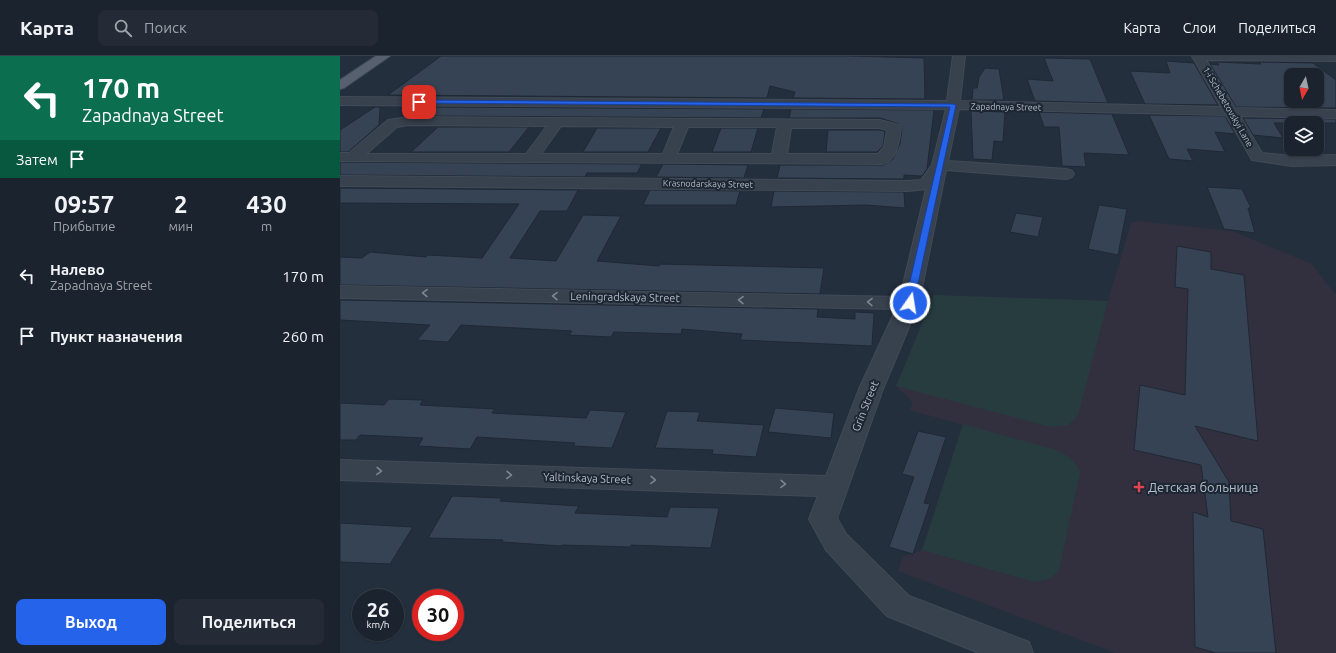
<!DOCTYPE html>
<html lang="ru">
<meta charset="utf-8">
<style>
body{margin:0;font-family:Ubuntu,sans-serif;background:#242b36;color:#f1f3f6;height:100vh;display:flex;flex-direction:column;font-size:15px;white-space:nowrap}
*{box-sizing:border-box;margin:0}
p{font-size:13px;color:#a0a4aa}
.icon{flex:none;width:22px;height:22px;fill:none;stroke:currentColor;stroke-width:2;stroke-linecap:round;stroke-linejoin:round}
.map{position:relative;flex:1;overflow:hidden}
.sheet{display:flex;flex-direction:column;background:#1b232e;width:340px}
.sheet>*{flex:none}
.guide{background:#0b6e4f;color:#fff;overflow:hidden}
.needle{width:26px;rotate:189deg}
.tools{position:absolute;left:944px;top:12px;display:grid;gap:8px}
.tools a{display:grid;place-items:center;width:40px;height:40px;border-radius:8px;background:#1b232e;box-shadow:0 1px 3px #0004,0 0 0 1px #39404a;font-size:20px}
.speed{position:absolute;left:12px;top:533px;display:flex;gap:8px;font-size:20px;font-weight:700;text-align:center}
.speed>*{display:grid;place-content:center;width:52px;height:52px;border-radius:50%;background:#1b232e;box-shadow:0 1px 3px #0004,0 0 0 1px #39404a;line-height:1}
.speed small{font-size:10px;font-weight:400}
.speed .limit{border:6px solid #d22;background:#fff;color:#111}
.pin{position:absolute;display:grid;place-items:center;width:34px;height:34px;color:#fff;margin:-17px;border-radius:8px;box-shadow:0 2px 6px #0006}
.me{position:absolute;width:44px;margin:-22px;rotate:13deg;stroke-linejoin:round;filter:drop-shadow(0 0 3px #0008)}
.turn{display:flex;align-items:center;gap:14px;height:84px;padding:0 16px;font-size:18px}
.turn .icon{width:52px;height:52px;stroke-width:2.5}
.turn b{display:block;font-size:28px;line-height:34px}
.then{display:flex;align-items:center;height:38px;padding:0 16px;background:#0003;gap:8px;font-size:15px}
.eta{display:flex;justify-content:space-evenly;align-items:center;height:68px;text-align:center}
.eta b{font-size:24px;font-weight:700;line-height:28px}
.action{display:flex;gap:8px;margin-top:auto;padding:8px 16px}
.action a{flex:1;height:46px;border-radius:8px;background:#2563eb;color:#fff;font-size:16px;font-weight:700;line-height:46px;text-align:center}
.action a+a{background:#242b36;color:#f1f3f6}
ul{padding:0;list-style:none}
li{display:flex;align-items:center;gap:12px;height:60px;padding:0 16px}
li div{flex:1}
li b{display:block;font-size:15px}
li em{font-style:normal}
header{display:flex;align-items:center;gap:24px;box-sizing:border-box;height:56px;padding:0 20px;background:#1b232e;border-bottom:1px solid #39404a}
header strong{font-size:19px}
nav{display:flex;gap:22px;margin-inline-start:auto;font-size:14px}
.search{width:280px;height:36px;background:#242b36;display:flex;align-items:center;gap:10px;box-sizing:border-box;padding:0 14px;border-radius:8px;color:#a0a4aa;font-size:15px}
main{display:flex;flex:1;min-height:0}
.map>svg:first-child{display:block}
</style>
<header>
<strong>Карта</strong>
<div class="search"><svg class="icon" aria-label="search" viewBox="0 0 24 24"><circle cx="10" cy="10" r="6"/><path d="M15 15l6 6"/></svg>Поиск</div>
<nav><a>Карта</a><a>Слои</a><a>Поделиться</a></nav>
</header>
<main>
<section class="sheet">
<div class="guide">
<div class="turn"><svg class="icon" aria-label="left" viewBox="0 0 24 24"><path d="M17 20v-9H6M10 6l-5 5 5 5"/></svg><div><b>170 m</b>Zapadnaya Street</div></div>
<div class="then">Затем<svg class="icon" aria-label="arrive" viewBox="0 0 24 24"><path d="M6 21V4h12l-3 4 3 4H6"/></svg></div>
</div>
<div class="eta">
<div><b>09:57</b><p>Прибытие</p></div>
<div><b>2</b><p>мин</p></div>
<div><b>430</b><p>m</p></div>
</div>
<ul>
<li><svg class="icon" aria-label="left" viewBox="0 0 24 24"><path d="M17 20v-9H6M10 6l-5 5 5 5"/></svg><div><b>Налево</b><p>Zapadnaya Street</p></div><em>170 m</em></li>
<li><svg class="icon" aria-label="arrive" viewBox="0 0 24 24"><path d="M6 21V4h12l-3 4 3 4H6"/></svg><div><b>Пункт назначения</b></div><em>260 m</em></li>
</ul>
<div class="action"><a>Выход</a><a>Поделиться</a></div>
</section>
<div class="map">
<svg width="996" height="597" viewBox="0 0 996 597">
<rect width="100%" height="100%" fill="#242f3e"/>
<path fill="#32303f" d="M800,165L892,175L972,208L994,237H996V597H776L558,515L563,501L582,494L623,369L570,354L573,346L556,330L594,239L768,245L791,167Z"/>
<g fill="#263c3f">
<path d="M594,239L768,245L738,359L729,369L711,371L556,330Z"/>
<path d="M623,368L716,394C728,399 734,404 740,416L719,515L710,523L694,526L582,494Z"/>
</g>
<g fill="#364354" stroke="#1f2835" fill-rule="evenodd">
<path d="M101,0H510L584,2L585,43L453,42L455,36L430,30L427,42L48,39Z"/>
<path d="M704,2L750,3L768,47L695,45L687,23L713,25Z"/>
<path d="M826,5L854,7L878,49L805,48L790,15L830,17Z"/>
<path d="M877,6L921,8L919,6L973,7L996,24V52L896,51L870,8L879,9ZM951,19H977V45H951Z"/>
<path d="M645,12L659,13L664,44H632L633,32H637L639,21Z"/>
<path d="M35,51H40L39,69L8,96H0V74Z"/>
<path d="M93,51L424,53L421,62L84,60Z"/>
<path d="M451,53L594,54L587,113L582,120L564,119V123L437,122L440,109H543L553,103L560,88L562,72L559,68L540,62H449Z"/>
<path d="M631,55L665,56L663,86L654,85L652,104L633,103Z"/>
<path d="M699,56L772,58L789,99L744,97L746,111L722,110L719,71H704Z"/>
<path d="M809,59L885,60L895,78L875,76L885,96L847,93L853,105L829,103Z"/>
<path d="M903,62L996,63V67H934L943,82L913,79Z"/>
<path d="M98,71H189L169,96H71Z"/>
<path d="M257,72H321L308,96H243Z"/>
<path d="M381,72H418L411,96H372Z"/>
<path d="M488,74H539L545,75L543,90L537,96H486Z"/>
<path d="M0,106L302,108L297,117H247L245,121L0,119Z"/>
<path d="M323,108L408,109L404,122L316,121Z"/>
<path d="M867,131L902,133L911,152H908L915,177L884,173Z"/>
<path d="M0,132L238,134L227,155H200L170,202L216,205L243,159L281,160L257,205L319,210L320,208L484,212L480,238L0,229V201L22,202L30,196L86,201L88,199L142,202L179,148L0,147Z"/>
<path d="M310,134L400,135L396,149H303Z"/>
<path d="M434,135L564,136L565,152L526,149L431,151Z"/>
<path d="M759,149L787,153L778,199L748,193Z"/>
<path d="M676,157L703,161L698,181L670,176Z"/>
<path d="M837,190L871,196V213L904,219L918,385L855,370L889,426L891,465L923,473L936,597H876L855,591L853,456L868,461L861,409L794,394L800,329L845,339L848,233L835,231Z"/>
<path d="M0,244L478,253L477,261L515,263V256L534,257L532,290L400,284L402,278L342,273L341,278L274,276L271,281L229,279L232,275L121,269L108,286L77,284L90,269L0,264Z"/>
<path d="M49,343L83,344L80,349L155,353L152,357L246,362L250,354L286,356L272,392L233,390L235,387L137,381L130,393L78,390L83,382L20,379L16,384H0V347L44,349Z"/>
<path d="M435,352L494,357L491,382L428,376Z"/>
<path d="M327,355L360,356L357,365L424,369L416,401L372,398L373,394L315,392Z"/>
<path d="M578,375L606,381L584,447L590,448L573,498L549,491L574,421L562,418Z"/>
<path d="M112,440L162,442L160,445L239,450L235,457L327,461L330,451L379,452L371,492L291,489L290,491L222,489L221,490L162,486L163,484L88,482Z"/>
<path d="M0,467L73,471L50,508L0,506Z"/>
</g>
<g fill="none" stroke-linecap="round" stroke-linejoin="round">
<g stroke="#414a57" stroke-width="2">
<g id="minor">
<path d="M613,0H625L620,45L881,51L852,0H996V5L866,4L895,52L996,54V62L900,60L922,97L952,100L996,99V109L952,110L912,104L886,59L619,53L608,105L726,113L732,115L734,118L732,121L726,123L606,114L579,247L543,333L497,462L506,478L569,540L689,586L693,597H639L547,560L486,494L469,463L478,440L0,424V404L486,420L519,333L556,253L0,242V230L560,241L586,133L568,135L0,130V120L568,125L581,124L592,109L606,53L0,49V41L607,45Z"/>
<path d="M69,61L540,64L559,69L561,72C559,85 558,104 542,108L0,105V97H9L48,64ZM69,69L207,70L186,98H26L57,71ZM221,70L334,71L323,98H201ZM348,71H437L432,98H337ZM451,72H539L547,74L544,91L538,98H447Z"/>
</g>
</g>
<g stroke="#414a57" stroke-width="2">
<path id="major" d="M36,0H50L4,32L0,33V24Z"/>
</g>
<use href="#minor" fill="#38414e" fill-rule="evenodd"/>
<use href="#major" fill="#56606e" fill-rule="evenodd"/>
</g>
<defs><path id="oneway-chevron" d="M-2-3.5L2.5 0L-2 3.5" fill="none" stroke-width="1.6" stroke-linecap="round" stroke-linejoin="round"/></defs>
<g stroke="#7c8592">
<use href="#oneway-chevron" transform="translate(85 237) rotate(-179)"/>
<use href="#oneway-chevron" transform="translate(215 240) rotate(-179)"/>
<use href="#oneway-chevron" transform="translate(401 244) rotate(-179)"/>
<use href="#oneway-chevron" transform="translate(530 246) rotate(-179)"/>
<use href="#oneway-chevron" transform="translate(39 415) rotate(2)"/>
<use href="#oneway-chevron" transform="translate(169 419) rotate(2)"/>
<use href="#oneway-chevron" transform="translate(313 424) rotate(2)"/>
<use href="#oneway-chevron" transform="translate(443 428) rotate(2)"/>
</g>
<path fill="#2563eb" stroke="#184099" d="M77,44L613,48L616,49L574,247L570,250L565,247L610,51L79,47L76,46Z"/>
<path fill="#e0444e" stroke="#1d2633" stroke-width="1.5" d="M797 425h4v4h4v4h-4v4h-4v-4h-4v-4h4z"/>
<g text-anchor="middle" stroke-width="4" stroke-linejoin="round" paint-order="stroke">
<g font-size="9" fill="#b4bcc9" stroke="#1d2633">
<text transform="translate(666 51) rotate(1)" y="3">Zapadnaya Street</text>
<text transform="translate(888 51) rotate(60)" y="3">1-i Schebetovskyi Lane</text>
<text transform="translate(368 128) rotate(1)" y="3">Krasnodarskaya Street</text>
</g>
<g font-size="11" fill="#b4bcc9" stroke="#1d2633">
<text transform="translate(285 241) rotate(1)" y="4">Leningradskaya Street</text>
<text transform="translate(525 350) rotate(-68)" y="4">Grin Street</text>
<text transform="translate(247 422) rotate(2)" y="4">Yaltinskaya Street</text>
</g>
<g font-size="13" fill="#b4bcc9" stroke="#1d2633" text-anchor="start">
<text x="808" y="436">Детская больница</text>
</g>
</g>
</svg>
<div class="tools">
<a><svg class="needle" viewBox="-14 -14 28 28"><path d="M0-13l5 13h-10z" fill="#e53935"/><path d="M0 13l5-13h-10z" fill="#a0a4aa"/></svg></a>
<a><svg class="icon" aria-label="layers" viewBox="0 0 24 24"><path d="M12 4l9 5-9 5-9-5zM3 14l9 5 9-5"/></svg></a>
</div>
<div class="speed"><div>26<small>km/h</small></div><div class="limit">30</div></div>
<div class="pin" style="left:79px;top:46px;background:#d93025"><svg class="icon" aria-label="arrive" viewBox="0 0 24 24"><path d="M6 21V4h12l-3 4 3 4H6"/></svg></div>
<svg class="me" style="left:570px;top:247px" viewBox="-20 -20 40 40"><circle r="17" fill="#2563eb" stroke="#fff" stroke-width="3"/><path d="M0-11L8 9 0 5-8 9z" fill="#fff"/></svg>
</div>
</main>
